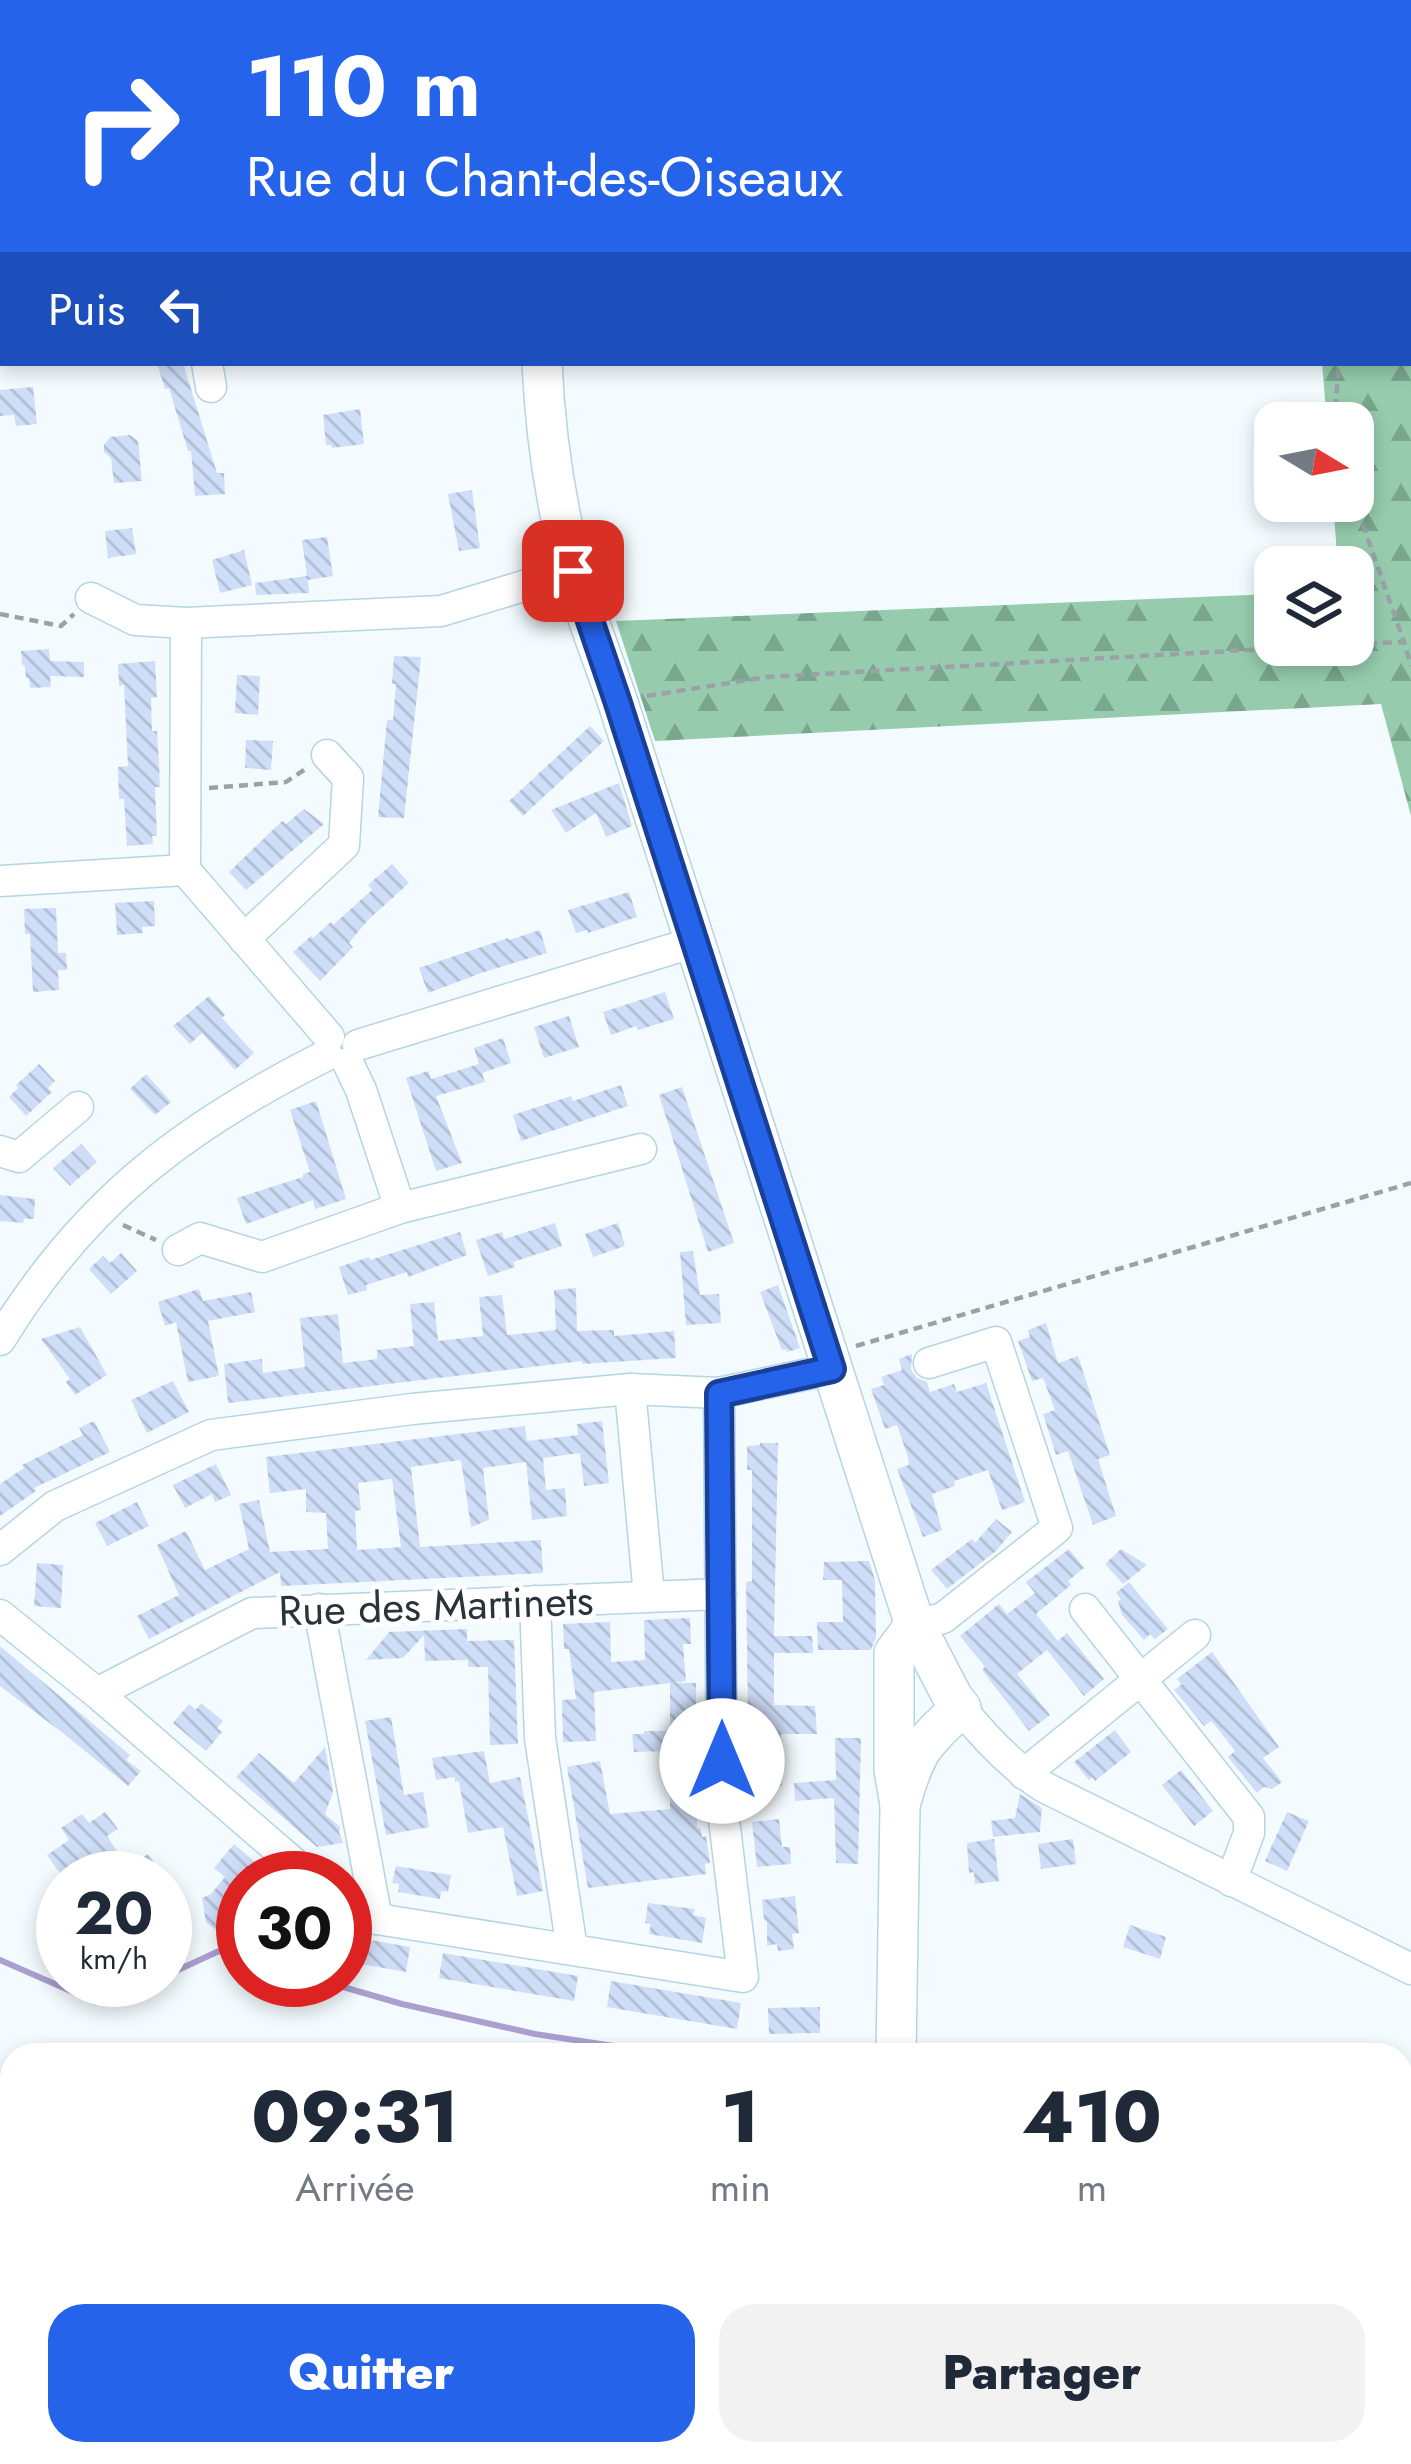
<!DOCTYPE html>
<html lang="fr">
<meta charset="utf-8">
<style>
body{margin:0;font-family:Jost,sans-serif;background:#f2f2f3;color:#1f2937;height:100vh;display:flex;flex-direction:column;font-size:45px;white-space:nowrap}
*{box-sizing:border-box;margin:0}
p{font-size:39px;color:#747a83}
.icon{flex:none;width:66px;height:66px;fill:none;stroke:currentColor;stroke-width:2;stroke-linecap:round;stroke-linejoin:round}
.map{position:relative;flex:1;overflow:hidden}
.details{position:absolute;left:0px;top:2043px;width:1413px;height:423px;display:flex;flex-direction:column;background:#fff;border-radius:36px 36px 0 0;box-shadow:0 6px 18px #0003}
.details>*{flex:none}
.banner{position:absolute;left:0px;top:0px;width:1413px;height:366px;box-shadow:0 6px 18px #0003;background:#2563eb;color:#fff;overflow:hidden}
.needle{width:78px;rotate:100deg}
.fabs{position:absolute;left:1254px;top:402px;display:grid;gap:24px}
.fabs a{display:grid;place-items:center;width:120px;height:120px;border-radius:24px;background:#fff;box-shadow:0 6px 18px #0003;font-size:60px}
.speed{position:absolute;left:36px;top:1851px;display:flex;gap:24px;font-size:60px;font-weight:700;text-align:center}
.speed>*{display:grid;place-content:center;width:156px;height:156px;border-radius:50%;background:#fff;box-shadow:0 6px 18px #0003;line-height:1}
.speed small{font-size:30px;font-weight:400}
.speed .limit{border:18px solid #d22;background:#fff;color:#111}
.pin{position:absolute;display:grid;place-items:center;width:102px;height:102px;color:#fff;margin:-51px;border-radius:24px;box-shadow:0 6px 18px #0006}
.me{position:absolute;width:132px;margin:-66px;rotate:0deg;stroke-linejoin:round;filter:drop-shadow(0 0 9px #0008)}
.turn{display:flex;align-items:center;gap:42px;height:252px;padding:0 48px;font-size:54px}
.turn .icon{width:156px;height:156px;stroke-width:2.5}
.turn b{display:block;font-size:84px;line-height:102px}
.then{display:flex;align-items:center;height:114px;padding:0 48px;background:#0003;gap:24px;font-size:45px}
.eta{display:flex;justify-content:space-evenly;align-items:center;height:204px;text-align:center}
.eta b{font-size:72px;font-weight:800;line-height:84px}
.primary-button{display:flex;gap:24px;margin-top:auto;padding:24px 48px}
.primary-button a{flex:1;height:138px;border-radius:36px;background:#2563eb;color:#fff;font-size:48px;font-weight:800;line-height:138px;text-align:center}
.primary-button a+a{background:#f2f2f3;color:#1f2937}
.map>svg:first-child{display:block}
</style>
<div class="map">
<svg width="1411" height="2464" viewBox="0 0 1411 2464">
<defs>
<pattern id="forest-firs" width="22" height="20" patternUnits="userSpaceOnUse" patternTransform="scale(3)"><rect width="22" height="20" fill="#96ccad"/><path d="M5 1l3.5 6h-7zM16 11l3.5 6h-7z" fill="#7aa68e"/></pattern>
<pattern id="building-back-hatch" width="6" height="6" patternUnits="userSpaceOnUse" patternTransform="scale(3)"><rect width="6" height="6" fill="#cfdef8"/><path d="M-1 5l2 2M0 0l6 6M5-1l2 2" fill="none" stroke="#b2bfd5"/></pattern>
</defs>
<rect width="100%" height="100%" fill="#f4fbfe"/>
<path fill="#c2f6d8" d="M750,0H1411V170L1410,3H750Z"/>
<path fill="url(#forest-firs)" d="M1411,170V816L1381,704L655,741L616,621L1275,594V645H1353V567H1338L1333,501H1353V423H1327L1322,363H1410Z"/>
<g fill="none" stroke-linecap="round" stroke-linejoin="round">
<g stroke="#ab9fd0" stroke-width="6">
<path d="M0,1960L96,2002L151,1980"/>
<path d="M165,1976L219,1951L243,1958"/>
<path d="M319,1980L402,2004L535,2034L673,2055"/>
<path d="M888,2464L889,2454"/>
</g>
</g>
<g fill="url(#building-back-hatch)" fill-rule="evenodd">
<path d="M157,363H183L217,473H224L225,494L195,496L191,451H188L169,388L165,389Z"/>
<path d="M33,387L37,424L16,426L14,415L0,416V390Z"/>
<path d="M360,409L364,444L332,448L331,445H326L323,415Z"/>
<path d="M130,435L138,441L142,481L114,483L111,458L104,452V445L110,437Z"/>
<path d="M472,490L480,548L459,551L448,494Z"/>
<path d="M132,528L136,554L108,558L105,531Z"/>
<path d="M327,537L333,576L308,580L309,593L256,595L255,583L307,576L302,540Z"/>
<path d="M244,550L252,585L220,593L212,560Z"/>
<path d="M49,649L50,661L84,662V677L50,676L51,687L30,688L29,678H26L25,667L22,664L21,651Z"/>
<path d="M394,656L421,657L404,818L378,817L387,720H393L396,684H392Z"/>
<path d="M155,661L157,697L151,698L152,731H157L159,762L160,787H155L157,836H152L153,844L127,846L124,799H119L118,767L128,766L124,685L119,686L118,664Z"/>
<path d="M237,675L260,676L258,715L235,713Z"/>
<path d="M590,726L604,741L523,816L509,801Z"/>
<path d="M246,740L273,741L271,770L245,768Z"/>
<path d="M619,783L632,826L606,837L596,813L566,833L551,810Z"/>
<path d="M304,809L324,824L246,890L229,872L282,821L286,824Z"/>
<path d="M392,864L409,883L367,921L349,943L353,947L320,981L293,952L311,936L313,938L331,922L333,925L372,890L368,885Z"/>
<path d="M629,892L637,917L588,933L587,930L576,933L568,910Z"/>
<path d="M154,901L155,926L142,927L143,933L117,935L115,903Z"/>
<path d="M56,908L58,953H66L67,970H58L59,990L33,992L30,934H25L24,909Z"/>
<path d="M540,930L547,953L484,972L428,993L419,968L508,938L509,940Z"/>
<path d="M665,992L674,1019L638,1030L636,1026L611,1035L603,1012Z"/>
<path d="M209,996L225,1015L222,1018L254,1053L235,1070L202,1033L190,1044L173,1026Z"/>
<path d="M569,1016L579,1047L544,1058L534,1027Z"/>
<path d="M503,1038L511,1063L482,1073L485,1082L436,1096L462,1163L436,1171L406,1078L428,1071L431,1079L479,1064L474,1048Z"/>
<path d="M39,1064L55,1081L48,1088L52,1092L26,1116L9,1097L18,1088L16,1085Z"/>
<path d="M146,1074L171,1102L155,1115L130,1089Z"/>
<path d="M621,1085L628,1106L521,1141L513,1115L571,1096L573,1101Z"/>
<path d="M682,1087L734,1243L708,1252L659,1095Z"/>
<path d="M316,1101L346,1199L315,1209L313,1200L246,1224L237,1198L303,1177V1174L310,1172L290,1110Z"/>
<path d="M81,1144L97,1162L70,1186L53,1168Z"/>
<path d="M0,1195L35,1199L34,1219H24L23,1223L0,1221Z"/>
<path d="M555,1223L562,1246L513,1262L515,1267L488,1276L476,1240L502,1232L504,1239Z"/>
<path d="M618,1223L625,1246L593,1257L585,1234Z"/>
<path d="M460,1232L467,1255L408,1277L407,1272L366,1285L367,1290L348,1295L339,1267L369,1257L370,1260Z"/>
<path d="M693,1251L700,1295L719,1294L721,1323L686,1325L680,1252Z"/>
<path d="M121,1253L137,1271L111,1294L89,1269L103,1256L110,1263Z"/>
<path d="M778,1285L800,1348L787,1352L786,1349L782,1350L760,1292Z"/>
<path d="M576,1288L577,1331L614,1330V1336L674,1331L676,1358L582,1364V1361L228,1403L224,1364L262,1359L263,1373L305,1367L300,1318L338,1314L343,1363L377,1359V1350L414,1346L410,1304L434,1302L438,1341L483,1336L479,1297L502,1295L507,1335L556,1330L554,1290Z"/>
<path d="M199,1289L203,1301L251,1292L255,1312L208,1321L219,1376L188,1382L176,1322L165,1326L158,1302Z"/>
<path d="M1046,1323L1058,1363L1078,1356L1110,1455L1098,1459L1116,1516L1093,1525L1068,1451L1056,1455L1043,1414L1055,1410L1043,1378L1032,1381L1018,1341L1030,1337L1028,1330Z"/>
<path d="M80,1327L107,1375L75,1395L66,1382L70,1379L41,1339Z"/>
<path d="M912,1354L911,1370L917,1378L927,1382L930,1392L954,1384L957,1392L986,1383L1025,1502L1002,1510L988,1470L954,1481L955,1486L932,1494L942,1530L923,1537L897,1469L909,1465L908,1457L897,1425L885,1429L871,1389L884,1385L881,1377L902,1370L899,1359Z"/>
<path d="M173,1381L189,1412L147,1433L131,1400Z"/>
<path d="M94,1421L110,1452L34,1488L36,1491L0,1516V1484L24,1468L22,1465L83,1435L79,1428Z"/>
<path d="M602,1421L609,1483L584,1486L580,1453L543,1458L546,1490L565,1488L567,1516L532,1520L526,1462L483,1468L489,1520L471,1527L461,1460L411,1467L420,1547L541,1540L543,1573L281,1586L280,1572L149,1639L137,1616L179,1595L157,1545L186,1531L205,1570L249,1549L239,1504L259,1500L270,1552L328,1549L326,1513L306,1512V1489L270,1493L266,1457L525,1426L527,1441L578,1435L577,1424ZM392,1479L401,1547L357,1550L355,1511L361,1510L358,1483Z"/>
<path d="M760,1443H778L774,1636H812L813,1653H774V1705L815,1706L817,1734H781L782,1786H749L746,1582L752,1581V1470H747V1446L760,1445Z"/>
<path d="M216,1464L231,1495L215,1502L212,1494L185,1508L173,1485Z"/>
<path d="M137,1502L149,1526L107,1546L95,1523Z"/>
<path d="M996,1519L1012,1532L996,1551L947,1589L931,1570L972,1539L975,1543Z"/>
<path d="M1069,1549L1084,1568L1068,1581L1071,1585L1036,1614L1058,1641L1067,1633L1104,1679L1084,1696L1047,1650L1017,1674L1050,1715L1029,1731L982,1670L985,1667L960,1636L999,1604L1007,1614L1035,1593L1026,1582Z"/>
<path d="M1121,1549L1147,1565L1123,1584L1105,1564Z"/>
<path d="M869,1561L875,1580L876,1637L871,1650H818L817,1622H843L842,1580H823L824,1562Z"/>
<path d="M37,1563L63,1565L61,1608L34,1606Z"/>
<path d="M1129,1582L1168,1629L1155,1639L1150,1634L1144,1640L1122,1615L1118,1601L1121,1599L1116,1593Z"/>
<path d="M690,1618L691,1644H683L686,1681L673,1683H696L697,1828L700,1827L702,1837L706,1836L710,1863L705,1864L706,1874L588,1888L567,1767L600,1761L610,1814L670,1809V1751L634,1752L632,1734H644V1731H670V1683L594,1692L596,1741L563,1742L562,1700L576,1699L569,1649H564L563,1624L610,1622L611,1662L645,1660L644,1620Z"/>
<path d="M467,1629V1641L514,1640L518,1744L490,1745L488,1667H468V1660L425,1661L424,1635L403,1658L366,1660L389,1632Z"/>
<path d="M0,1646L130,1755L126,1760L141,1771L128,1786L63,1733L0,1686Z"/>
<path d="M1212,1652L1279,1747L1263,1758L1282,1782L1272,1789L1264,1787L1257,1793L1228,1757L1235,1751L1215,1725L1211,1721L1204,1726L1174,1690L1182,1684L1177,1679Z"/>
<path d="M201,1703L223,1721L217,1728L222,1732L206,1751L173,1723L189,1704L196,1710Z"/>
<path d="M391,1717L404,1795L423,1792L429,1827L386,1835L365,1721Z"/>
<path d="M1115,1730L1131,1752L1095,1781L1092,1777L1089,1780L1074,1762Z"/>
<path d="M835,1738H861L858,1864L836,1863L834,1798L795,1801L794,1783L836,1780Z"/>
<path d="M325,1747L333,1792L325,1814L340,1827L339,1832L343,1843L317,1847L236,1777L259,1753L294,1783Z"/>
<path d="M484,1751L490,1783L520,1777L543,1891L517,1896L503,1827L468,1833L459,1781L455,1782V1777L436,1780L432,1758Z"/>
<path d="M1181,1770L1213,1811L1194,1826L1162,1785Z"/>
<path d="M1020,1794L1042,1808L1040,1832L993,1837L991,1821L1015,1818Z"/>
<path d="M105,1812L118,1829L107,1836L128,1868L148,1854L165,1878H72L68,1872L62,1876L47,1855L69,1840L61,1828L82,1814L89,1823Z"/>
<path d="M1287,1812L1309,1821L1287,1871L1265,1861Z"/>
<path d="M779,1819L782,1847H790L791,1864L757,1867L752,1822Z"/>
<path d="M994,1839L999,1881L975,1884L974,1872L969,1873L967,1843Z"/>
<path d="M1073,1839L1076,1864L1041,1869L1038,1844Z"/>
<path d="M234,1844L274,1878H243V1953L206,1922L202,1898L211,1894L225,1877L214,1868Z"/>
<path d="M396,1866L451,1875L448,1892L441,1891L440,1899L398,1892L399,1884L392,1883Z"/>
<path d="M795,1896L799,1933L792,1934L794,1949L778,1951L777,1944L767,1946V1921L764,1920L762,1900Z"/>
<path d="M648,1903L695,1909L693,1915L706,1918L702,1943L649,1934L651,1924L645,1923Z"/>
<path d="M1130,1925L1166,1937L1160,1959L1123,1947Z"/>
<path d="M359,1938L410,1947L406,1972L355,1963Z"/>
<path d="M443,1953L578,1976L574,2001L439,1978Z"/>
<path d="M611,1981L741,2003L737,2029L607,2007Z"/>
<path d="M820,2007V2033L769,2034L768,2008Z"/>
</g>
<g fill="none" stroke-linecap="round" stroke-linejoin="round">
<g stroke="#b5d5e3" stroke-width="33">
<g id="minor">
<path d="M407,0L408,3"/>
<path d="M0,230L3,229"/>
<path d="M207,363L211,387"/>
<path d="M91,598L135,620L186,623L441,611L573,571"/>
<path d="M186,623L185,870L329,1037"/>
<path d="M0,881L185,870"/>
<path d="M244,939L344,845L348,778L327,755"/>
<path d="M358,1045L695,942"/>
<path d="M0,1151L19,1157L78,1107"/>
<path d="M400,1208L641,1149"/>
<path d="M178,1250L200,1238L262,1257L400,1208L361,1090L348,1063"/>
<path d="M0,1340C84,1202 185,1126 327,1055"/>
<path d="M630,1389L649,1596"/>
<path d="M0,1550L55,1506L211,1435L412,1409L630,1389L719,1393L832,1369"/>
<path d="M535,1601L540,1738L572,1949"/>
<path d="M319,1609L377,1919"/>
<path d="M1085,1609L1249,1817V1833L1231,1881"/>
<path d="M0,1615L97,1693L311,1878"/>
<path d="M915,1625L943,1618L1057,1528L996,1342L929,1363"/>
<path d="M97,1693L252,1613L721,1594"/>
<path d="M961,1708C985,1738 1011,1766 1044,1787L1411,1969"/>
<path d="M1024,1774L1195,1635"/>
<path d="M345,1906L377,1919L743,1977L722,1803L719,1393"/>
</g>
</g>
<g stroke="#b5d5e3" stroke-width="42">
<g id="major">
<path d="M524,0V3"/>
<path d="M542,363C545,432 555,500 572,567C584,612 602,656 617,700L915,1625L953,1698L961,1708C921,1744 915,1752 900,1805"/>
<path d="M896,2055L900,1805L894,1770V1653L915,1625"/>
<path d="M861,2464L862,2454"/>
</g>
</g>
<g stroke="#99a3a7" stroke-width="4.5" stroke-dasharray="9 6" stroke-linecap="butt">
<path d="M1410,183H1411"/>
<path d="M1337,423L1335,414L1339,363"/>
<path d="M1353,496L1404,642"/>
<path d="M0,614L61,626L74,614"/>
<path d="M1353,644L1404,642L1411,666"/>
<path d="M647,696L767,677L1338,645"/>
<path d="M209,788L286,782L307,768"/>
<path d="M123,1225L156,1240"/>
<path d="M856,1346L1411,1183"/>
</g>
<use href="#minor" stroke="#fff" stroke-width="30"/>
<use href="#major" stroke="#fff" stroke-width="39"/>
</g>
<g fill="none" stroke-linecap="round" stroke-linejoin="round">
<g stroke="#184099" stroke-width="30">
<path id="route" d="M573,571L617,700L832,1369L719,1394L722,1761"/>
</g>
<use href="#route" stroke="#2563eb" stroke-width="21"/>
</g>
<g text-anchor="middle" stroke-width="10" stroke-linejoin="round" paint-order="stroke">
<g font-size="42" fill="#28343a" stroke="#fff">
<text transform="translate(436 1605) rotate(-2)" y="15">Rue des Martinets</text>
</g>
</g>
</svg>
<div class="fabs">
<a><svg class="needle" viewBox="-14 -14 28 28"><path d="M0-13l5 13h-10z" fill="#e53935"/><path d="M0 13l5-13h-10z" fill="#747a83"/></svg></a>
<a><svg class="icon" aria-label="layers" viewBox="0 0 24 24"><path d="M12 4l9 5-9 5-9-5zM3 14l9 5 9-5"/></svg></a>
</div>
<div class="speed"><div>20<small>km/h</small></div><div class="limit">30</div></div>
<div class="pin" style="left:573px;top:571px;background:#d93025"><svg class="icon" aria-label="arrive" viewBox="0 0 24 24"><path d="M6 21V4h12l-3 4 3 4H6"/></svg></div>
<svg class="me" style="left:722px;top:1761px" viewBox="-20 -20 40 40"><circle r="19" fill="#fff"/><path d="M0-13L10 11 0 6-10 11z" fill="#2563eb"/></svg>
<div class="banner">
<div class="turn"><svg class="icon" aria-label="right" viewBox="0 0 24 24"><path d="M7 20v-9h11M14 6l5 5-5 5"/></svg><div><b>110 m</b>Rue du Chant-des-Oiseaux</div></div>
<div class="then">Puis<svg class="icon" aria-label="left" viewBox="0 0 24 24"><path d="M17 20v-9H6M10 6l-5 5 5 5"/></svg></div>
</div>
<section class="details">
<div class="eta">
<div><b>09:31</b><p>Arrivée</p></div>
<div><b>1</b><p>min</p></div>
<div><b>410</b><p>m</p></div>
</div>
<div class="primary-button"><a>Quitter</a><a>Partager</a></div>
</section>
</div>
